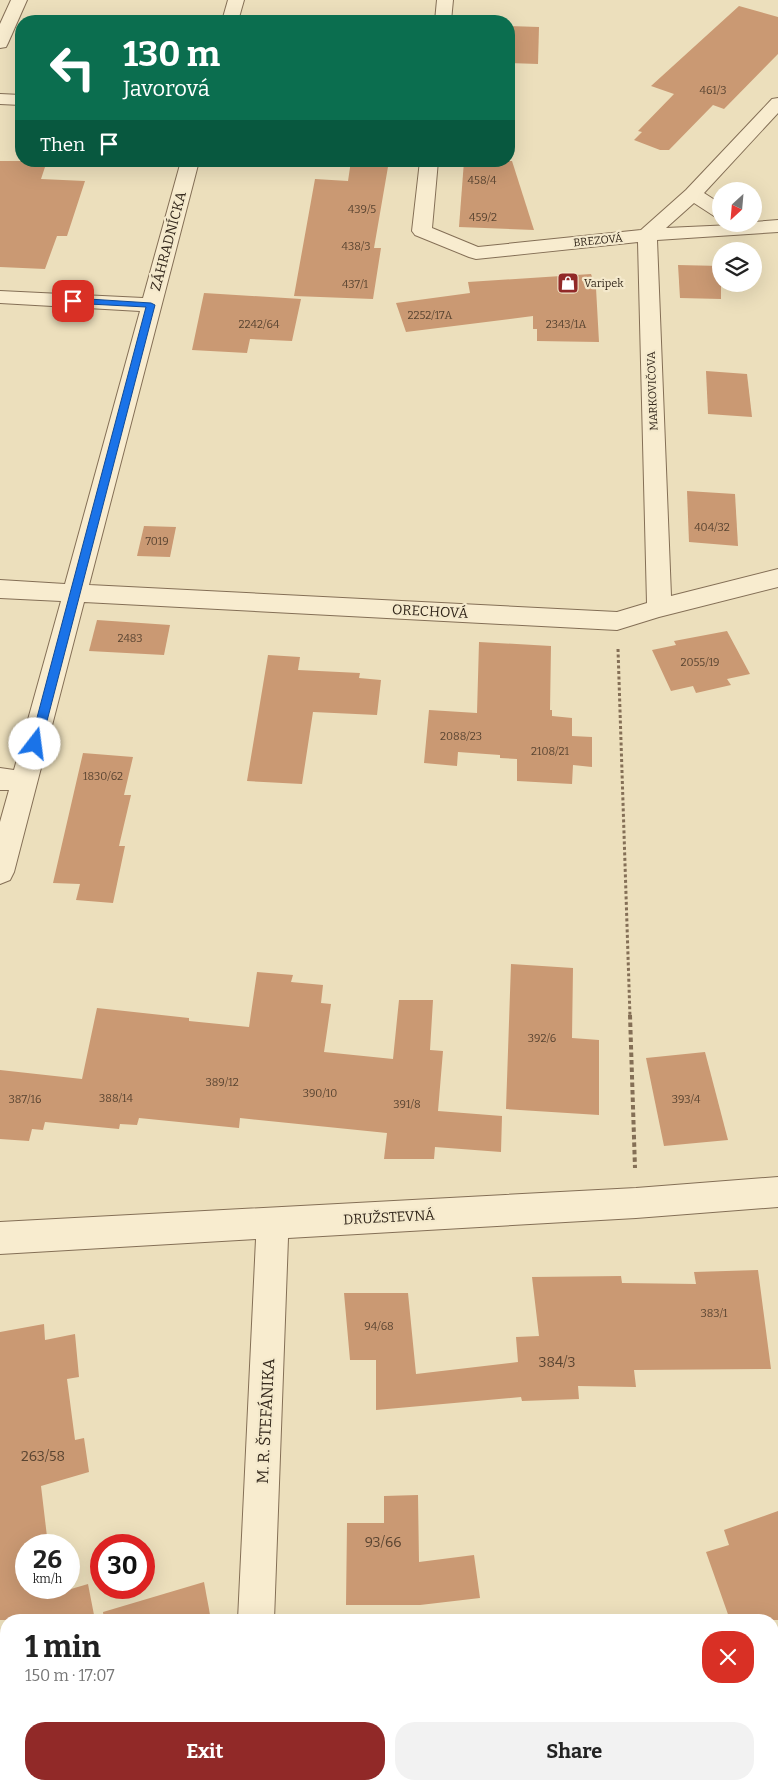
<!DOCTYPE html>
<meta charset="utf-8">
<style>
body{margin:0;font-family:Bitter,serif;background:#f2f2f2;color:#222;height:100vh;display:flex;flex-direction:column;font-size:19px;white-space:nowrap}
*{box-sizing:border-box;margin:0}
p{font-size:16px;color:#767676}
.icon{flex:none;width:28px;height:28px;fill:none;stroke:currentColor;stroke-width:2;stroke-linecap:round;stroke-linejoin:round}
.map{position:relative;flex:1;overflow:hidden}
.panel{position:absolute;left:0px;top:1614px;width:779px;height:176px;display:flex;flex-direction:column;background:#fff;border-radius:20px 20px 0 0;box-shadow:0 5px 20px #0002}
.panel>*{flex:none}
.banner{position:absolute;left:15px;top:15px;width:500px;height:152px;border-radius:20px;box-shadow:0 5px 20px #0002;background:#0b6e4f;color:#fff;overflow:hidden}
.needle{width:32px;rotate:206deg}
.fabs{position:absolute;left:712px;top:182px;display:grid;gap:10px}
.fabs a{display:grid;place-items:center;width:50px;height:50px;border-radius:50%;background:#fff;box-shadow:0 5px 20px #0002;font-size:25px}
.speed{position:absolute;left:15px;top:1534px;display:flex;gap:10px;font-size:25px;font-weight:700;text-align:center}
.speed>*{display:grid;place-content:center;width:65px;height:65px;border-radius:50%;background:#fff;box-shadow:0 5px 20px #0002;line-height:1}
.speed small{font-size:12px;font-weight:400}
.speed .limit{border:8px solid #d22;background:#fff;color:#111}
.pin{position:absolute;display:grid;place-items:center;width:42px;height:42px;color:#fff;margin:-21px;border-radius:10px;box-shadow:0 2px 8px #0006}
.me{position:absolute;width:55px;margin:-28px;rotate:15deg;stroke-linejoin:round;filter:drop-shadow(0 0 4px #0008)}
.turn{display:flex;align-items:center;gap:18px;height:105px;padding:0 25px;font-size:22px}
.turn .icon{width:65px;height:65px;stroke-width:2.5}
.turn b{display:block;font-size:35px;line-height:42px}
.then{display:flex;align-items:center;height:48px;padding:0 25px;background:#0003;gap:10px;font-size:19px}
.round{display:grid;place-items:center;flex:none;width:52px;height:52px;border-radius:20px;background:#f2f2f2}
.head{display:flex;align-items:center;justify-content:space-between;height:85px;padding:0 25px}
h1{font-size:30px;font-weight:700;line-height:38px}
.action{display:flex;gap:10px;margin-top:auto;padding:10px 25px}
.action a{flex:1;height:58px;border-radius:20px;background:#912928;color:#fff;font-size:20px;font-weight:700;line-height:58px;text-align:center}
.action a+a{background:#f2f2f2;color:#222}
.map>svg:first-child{display:block}
</style>
<div class="map">
<svg width="778" height="1789" viewBox="0 0 778 1789">
<rect width="100%" height="100%" fill="#ecdfbc"/>
<g fill="#ca9973">
<path d="M739,6L778,17V54L724,109L713,105L669,150H660L634,140L642,132L638,131L674,94L651,86Z"/>
<path d="M509,26L539,27L538,64L509,63Z"/>
<path d="M0,161H47L41,179L85,181L67,236H57L45,269L0,267Z"/>
<path d="M351,161H389L374,248H381L373,299L294,296L315,179L348,181Z"/>
<path d="M464,161H512L534,230L459,227Z"/>
<path d="M678,265L721,266V299L680,298Z"/>
<path d="M591,274L596,288L599,342L537,341V329H533V316L406,332L396,303L470,293L468,282Z"/>
<path d="M204,293L301,299L292,341L250,339L247,353L192,350Z"/>
<path d="M706,371L747,374L752,417L708,414Z"/>
<path d="M687,491L735,494L738,546L689,542Z"/>
<path d="M144,526L176,527L170,557L137,556Z"/>
<path d="M97,620L170,625L164,655L89,651Z"/>
<path d="M727,631L750,674L727,679L731,685L696,693L693,686L671,691L652,650L676,645L674,641Z"/>
<path d="M479,642L551,646L550,710H552V716L572,718V736L592,737V767L573,765L572,784L517,781V759L500,758V755L458,752L457,766L424,763L429,710L477,713Z"/>
<path d="M268,655L300,657L298,670L360,673L359,678L381,680L377,715L313,712L302,784L247,781Z"/>
<path d="M83,753L133,757L124,795H131L119,846H125L113,903L76,900L80,884L53,883Z"/>
<path d="M511,964L573,968L572,1038L599,1040V1115L506,1109Z"/>
<path d="M257,972L293,975L291,982L323,985L321,1003L331,1004L324,1052L393,1059L399,1000H433L430,1050L443,1051L438,1111L502,1116L501,1152L435,1147L434,1159H384L387,1133L240,1118L239,1128L139,1118L137,1125L120,1124L119,1129L45,1122L43,1130L32,1129L29,1141L0,1139V1070L82,1079L97,1008L189,1018V1021L249,1027Z"/>
<path d="M705,1052L728,1140L664,1146L646,1058Z"/>
<path d="M758,1270L771,1369L634,1370L636,1387L578,1386L579,1399L522,1401L521,1397L376,1410V1360H350L344,1293H408L416,1374L518,1362L516,1337L539,1336L532,1277L621,1276L622,1283L696,1284L694,1272Z"/>
<path d="M44,1324L45,1340L75,1334L79,1377L67,1379L75,1440L84,1438L89,1472L41,1486L48,1545H26V1588H53L54,1594L88,1584L95,1620H0V1332Z"/>
<path d="M418,1495L419,1562L474,1555L480,1598L420,1605H346L347,1523H384V1496Z"/>
<path d="M778,1511V1620H730L706,1552L729,1545L724,1530Z"/>
<path d="M204,1582L211,1620H104L103,1612Z"/>
</g>
<g fill="none" stroke-linecap="round" stroke-linejoin="round">
<g stroke="#846f56" stroke-width="2">
<g id="street">
<path d="M11,0H27L8,43L6,47L0,48V24Z"/>
<path d="M228,0H244L238,21H222Z"/>
<path d="M437,0H453L451,21H435Z"/>
<path d="M0,94L21,95V105L0,104Z"/>
<path d="M778,98V113L704,193L721,204V218L714,216L694,203L666,228L754,224V222L778,220V232L657,240L671,596L778,569V587L659,617L617,630L84,602L14,872L10,880L0,884V822L9,790H0V768L14,770L61,601L0,598V580L65,584L140,311L0,303V291L143,298L181,161H199L89,585L617,612L647,603L638,242L476,259L469,257L415,235L412,231L420,161H438L432,228L478,247L641,230L686,190L772,99Z"/>
<path d="M778,1177V1207L636,1218L288,1238L274,1620H238L256,1239L0,1254V1222L636,1188Z"/>
<rect x="229" y="1784" width="38" height="5"/>
</g>
</g>
<path stroke="#846f56" stroke-width="3" stroke-dasharray="3 2.5" stroke-linecap="butt" d="M618,649L630,1017"/>
<path stroke="#846f56" stroke-width="4" stroke-dasharray="4.5 3" stroke-linecap="butt" d="M630,1015L635,1168"/>
<use href="#street" fill="#f8eccf" fill-rule="evenodd"/>
</g>
<path fill="#1a73e8" stroke="#114b97" d="M73,298L151,303L155,305L41,744L35,748L30,744L146,307L70,303V299Z"/>
<defs>
<g id="shop-square" transform="scale(1.125)"><rect x="-9" y="-9" width="18" height="18" rx="4" fill="#912928" stroke="#f4e9cc"/><path d="M-5-2.5h2.3a2.7 3.5 0 0 1 5.4 0H5L5.5 6h-11ZM-1.5-2.5h3a1.5 2.3 0 0 0-3 0Z" fill="#fff"/></g>
</defs>
<g fill-rule="evenodd">
<use href="#shop-square" x="568" y="283"/>
</g>
<g text-anchor="middle" stroke-width="4.5" stroke-linejoin="round" paint-order="stroke">
<g font-size="11" fill="#594431">
<text x="713" y="94">461/3</text>
<text x="482" y="184">458/4</text>
<text x="362" y="213">439/5</text>
<text x="483" y="221">459/2</text>
<text x="356" y="250">438/3</text>
<text x="355" y="288">437/1</text>
<text x="430" y="319">2252/17A</text>
<text x="259" y="328">2242/64</text>
<text x="566" y="328">2343/1A</text>
<text x="712" y="531">404/32</text>
<text x="157" y="545">7019</text>
<text x="130" y="642">2483</text>
<text x="700" y="666">2055/19</text>
<text x="461" y="740">2088/23</text>
<text x="550" y="755">2108/21</text>
<text x="103" y="780">1830/62</text>
<text x="542" y="1042">392/6</text>
<text x="222" y="1086">389/12</text>
<text x="320" y="1097">390/10</text>
<text x="116" y="1102">388/14</text>
<text x="25" y="1103">387/16</text>
<text x="686" y="1103">393/4</text>
<text x="407" y="1108">391/8</text>
<text x="714" y="1317">383/1</text>
<text x="379" y="1330">94/68</text>
</g>
<g font-size="11" fill="#33271b" stroke="#f4e9cc">
<text transform="translate(598 240) rotate(-6)" y="4">BREZOVÁ</text>
<text transform="translate(652 391) rotate(-92)" y="4">MARKOVIČOVA</text>
</g>
<g font-size="11" fill="#33271b" stroke="#f4e9cc" text-anchor="start">
<text x="584" y="287">Varipek</text>
</g>
<g font-size="14" fill="#33271b" stroke="#f4e9cc">
<text transform="translate(168 241) rotate(-75)" y="5">ZÁHRADNÍCKA</text>
<text transform="translate(430 611) rotate(3)" y="5">ORECHOVÁ</text>
<text transform="translate(389 1217) rotate(-3)" y="5">DRUŽSTEVNÁ</text>
</g>
<g font-size="14" fill="#594431">
<text x="557" y="1367">384/3</text>
<text x="43" y="1461">263/58</text>
<text x="383" y="1547">93/66</text>
</g>
<g font-size="16" fill="#33271b" stroke="#f4e9cc">
<text transform="translate(265 1421) rotate(-87)" y="6">M. R. ŠTEFÁNIKA</text>
</g>
</g>
</svg>
<div class="fabs">
<a><svg class="needle" viewBox="-14 -14 28 28"><path d="M0-13l5 13h-10z" fill="#e53935"/><path d="M0 13l5-13h-10z" fill="#767676"/></svg></a>
<a><svg class="icon" aria-label="layers" viewBox="0 0 24 24"><path d="M12 4l9 5-9 5-9-5zM3 14l9 5 9-5"/></svg></a>
</div>
<div class="speed"><div>26<small>km/h</small></div><div class="limit">30</div></div>
<div class="pin" style="left:73px;top:301px;background:#d93025"><svg class="icon" aria-label="arrive" viewBox="0 0 24 24"><path d="M6 21V4h12l-3 4 3 4H6"/></svg></div>
<svg class="me" style="left:35px;top:744px" viewBox="-20 -20 40 40"><circle r="19" fill="#fff"/><path d="M0-13L10 11 0 6-10 11z" fill="#1a73e8"/></svg>
<div class="banner">
<div class="turn"><svg class="icon" aria-label="left" viewBox="0 0 24 24"><path d="M17 20v-9H6M10 6l-5 5 5 5"/></svg><div><b>130 m</b>Javorová</div></div>
<div class="then">Then<svg class="icon" aria-label="arrive" viewBox="0 0 24 24"><path d="M6 21V4h12l-3 4 3 4H6"/></svg></div>
</div>
<section class="panel">
<div class="head"><div><h1>1 min</h1><p>150 m · 17:07</p></div><a class="round" style="background:#d93025;color:#fff"><svg class="icon" aria-label="close" viewBox="0 0 24 24"><path d="M6 6l12 12M18 6L6 18"/></svg></a></div>
<div class="action"><a>Exit</a><a>Share</a></div>
</section>
</div>
